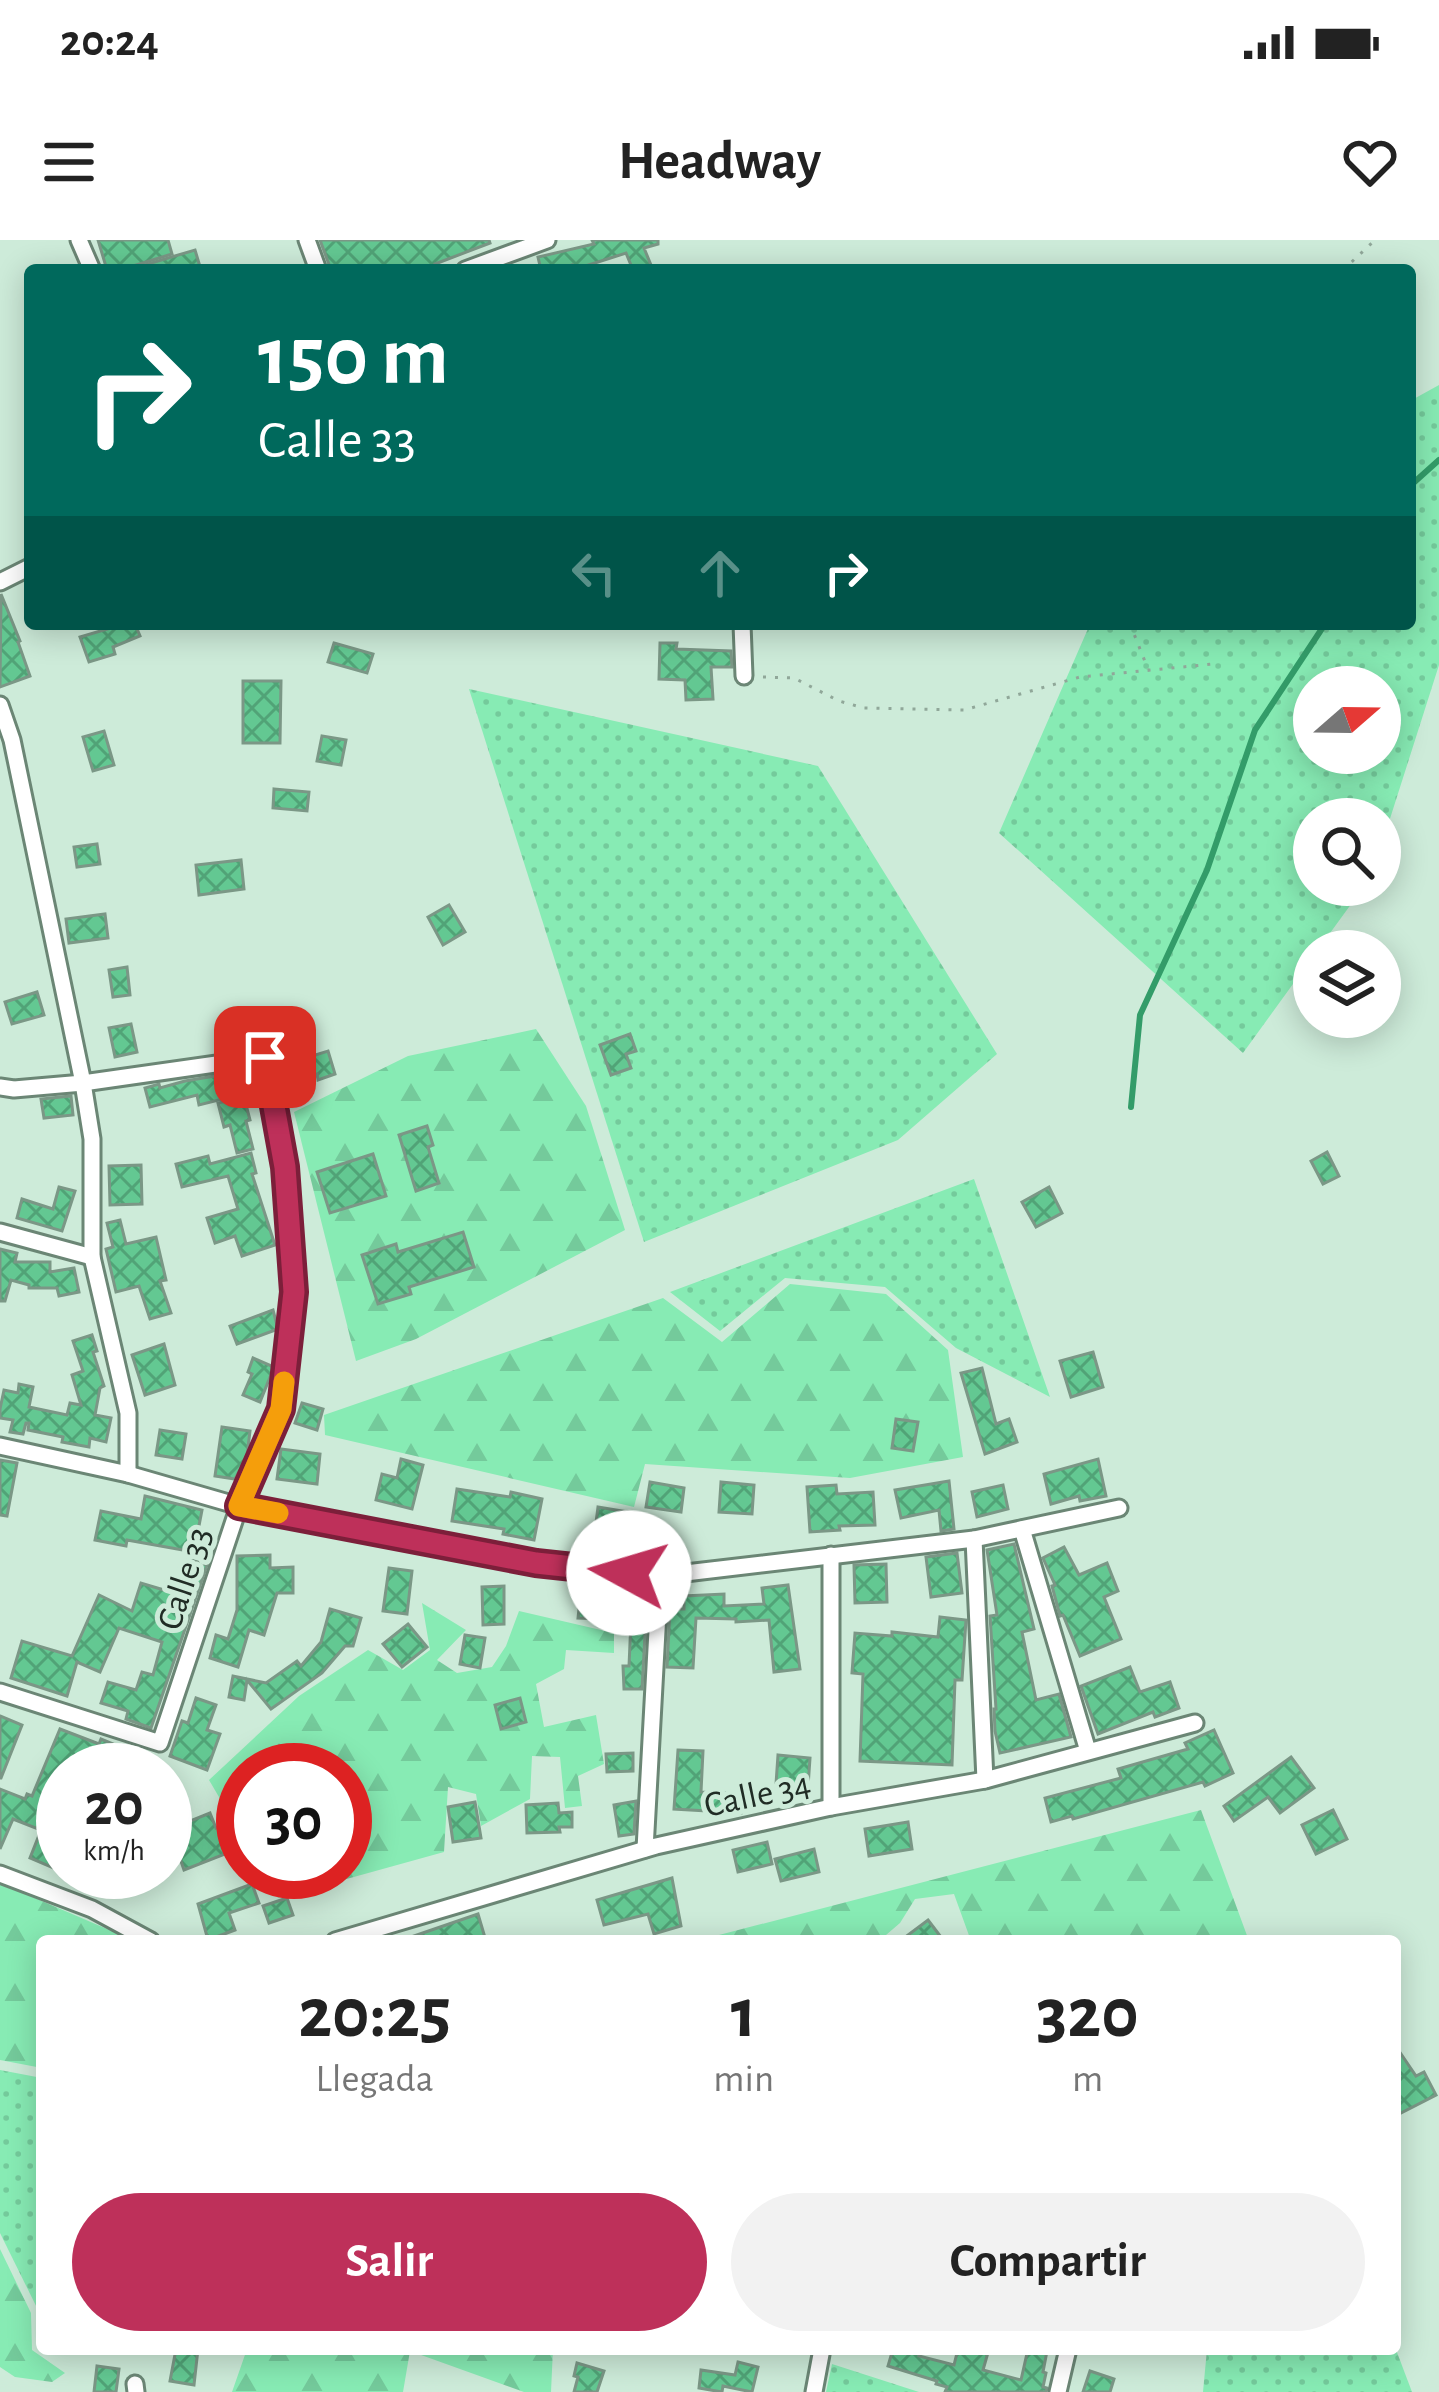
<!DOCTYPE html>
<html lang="es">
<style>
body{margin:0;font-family:"Alegreya Sans",sans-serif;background:#f2f2f2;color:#222;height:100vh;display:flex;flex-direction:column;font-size:45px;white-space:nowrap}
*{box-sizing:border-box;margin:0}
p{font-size:39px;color:#767676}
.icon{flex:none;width:66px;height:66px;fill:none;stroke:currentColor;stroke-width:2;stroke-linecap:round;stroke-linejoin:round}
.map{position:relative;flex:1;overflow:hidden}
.side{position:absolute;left:36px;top:1695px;width:1365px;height:420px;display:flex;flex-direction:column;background:#fff;border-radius:12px;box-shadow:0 6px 30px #0003}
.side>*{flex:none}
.hud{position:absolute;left:24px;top:24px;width:1392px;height:366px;border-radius:12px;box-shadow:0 6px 30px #0003;background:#00695c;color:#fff;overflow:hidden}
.needle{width:78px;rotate:70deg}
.fabs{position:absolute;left:1293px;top:426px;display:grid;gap:24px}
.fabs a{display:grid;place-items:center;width:108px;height:108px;border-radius:50%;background:#fff;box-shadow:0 6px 30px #0003;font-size:60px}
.speed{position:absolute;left:36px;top:1503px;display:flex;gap:24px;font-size:60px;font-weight:700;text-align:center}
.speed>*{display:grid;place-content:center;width:156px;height:156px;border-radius:50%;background:#fff;box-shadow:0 6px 30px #0003;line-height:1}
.speed small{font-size:30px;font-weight:400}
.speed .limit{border:18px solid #d22;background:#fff;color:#111}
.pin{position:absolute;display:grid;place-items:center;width:102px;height:102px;color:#fff;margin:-51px;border-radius:24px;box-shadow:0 6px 18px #0006}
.me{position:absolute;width:132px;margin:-66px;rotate:276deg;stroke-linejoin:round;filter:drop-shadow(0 0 9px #0008)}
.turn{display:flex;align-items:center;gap:42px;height:252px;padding:0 36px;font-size:54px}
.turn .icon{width:156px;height:156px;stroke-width:2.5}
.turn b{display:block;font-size:84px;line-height:102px}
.lanes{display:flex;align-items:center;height:114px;padding:0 36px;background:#0003;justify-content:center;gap:60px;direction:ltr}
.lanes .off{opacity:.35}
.eta{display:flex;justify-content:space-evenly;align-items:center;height:204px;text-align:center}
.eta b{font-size:72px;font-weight:700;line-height:84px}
.cta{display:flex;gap:24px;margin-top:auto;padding:24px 36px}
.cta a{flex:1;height:138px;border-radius:72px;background:#be305a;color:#fff;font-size:48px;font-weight:700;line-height:138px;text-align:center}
.cta a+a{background:#f2f2f2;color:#222}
.status{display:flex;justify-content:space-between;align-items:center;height:84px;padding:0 60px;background:#fff;direction:ltr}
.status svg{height:33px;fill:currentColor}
header{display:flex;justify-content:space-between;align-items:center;height:156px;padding:0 36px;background:#fff;font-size:54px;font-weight:700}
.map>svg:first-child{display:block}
</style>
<div class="status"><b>20:24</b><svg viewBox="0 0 49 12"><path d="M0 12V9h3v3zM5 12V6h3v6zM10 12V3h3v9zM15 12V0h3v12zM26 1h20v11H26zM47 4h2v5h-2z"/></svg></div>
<header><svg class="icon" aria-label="menu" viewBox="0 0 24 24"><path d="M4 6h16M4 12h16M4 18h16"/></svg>Headway<svg class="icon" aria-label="heart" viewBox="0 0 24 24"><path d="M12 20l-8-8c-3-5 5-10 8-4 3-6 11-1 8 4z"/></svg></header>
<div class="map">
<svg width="1439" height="2152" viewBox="0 0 1439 2152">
<defs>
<pattern id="grass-dots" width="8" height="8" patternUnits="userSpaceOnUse" patternTransform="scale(3)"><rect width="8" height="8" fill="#87ebb4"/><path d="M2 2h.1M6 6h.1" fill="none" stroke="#74ca9b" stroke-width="1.8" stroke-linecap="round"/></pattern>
<pattern id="forest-firs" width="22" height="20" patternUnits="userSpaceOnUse" patternTransform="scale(3)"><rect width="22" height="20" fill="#87ebb4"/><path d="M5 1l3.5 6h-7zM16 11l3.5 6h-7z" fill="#74ca9b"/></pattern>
<pattern id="building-cross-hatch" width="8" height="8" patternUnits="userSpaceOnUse" patternTransform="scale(3)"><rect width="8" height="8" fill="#63c892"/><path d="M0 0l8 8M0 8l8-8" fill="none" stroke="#51a377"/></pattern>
</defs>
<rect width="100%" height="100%" fill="#cdebd9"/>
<g fill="url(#grass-dots)" fill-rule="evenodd">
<path d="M1439,145V425L1380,610V579H1314V645H1365L1317,711H1314V715L1243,813L999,593L1090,384H1410V161ZM1314,447H1380V513H1314Z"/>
<path d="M469,449L818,526L997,814L898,900L644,1002Z"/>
<path d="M974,939L1050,1157L956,1108L885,1047L785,1038L720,1091L670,1052Z"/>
<path d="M0,1830L42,1838V2078L0,1993Z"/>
<path d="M1395,2107L1412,2152H1203L1207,2109Z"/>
<path d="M832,2124L919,2152H826Z"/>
</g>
<g fill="url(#forest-firs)">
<path d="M536,789L586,866L625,990L416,1099L356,1121L294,872L408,816Z"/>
<path d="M790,1044L886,1054L948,1110L963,1217L850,1238L645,1224L634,1267L325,1195L324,1175L663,1058L722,1102Z"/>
<path d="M422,1363L466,1390L437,1420L457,1433L492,1427L506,1406L519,1371L614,1393V1413L566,1410L564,1429L536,1444L544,1487L596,1475L604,1524L578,1536L582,1566L565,1568L560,1517L532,1516L530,1559L481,1586L476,1554L448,1547L444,1612L278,1658L263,1632H345V1530H243V1598L209,1540L299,1456L368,1410L403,1430L430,1410Z"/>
<path d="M1201,1570L1249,1701H971L954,1654L915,1659L900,1683L879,1701H696Z"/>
<path d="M0,1643L135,1701H42V1828L0,1820Z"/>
<path d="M0,2009L31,2073L32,2110L65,2133L52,2142L15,2137L0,2127Z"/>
<path d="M247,2109H553L551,2152H524L410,2111L403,2152H232Z"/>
</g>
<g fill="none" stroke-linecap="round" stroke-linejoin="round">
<g stroke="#339c69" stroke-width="6">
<path d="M1410,246L1439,220"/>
<path d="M1131,867L1140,775L1207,630L1255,490L1325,384"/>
</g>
</g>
<g fill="url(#building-cross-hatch)" stroke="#7b9786" stroke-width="3">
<path d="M98,0H168L172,14L120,30H107Z"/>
<path d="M320,0H489L490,3L435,24L437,30H331Z"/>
<path d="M592,0H658V4L644,8L653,30H633L626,13L573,30L572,25L557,30H541L538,17L594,4Z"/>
<path d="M195,10L201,30H142L141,26Z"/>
<path d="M1,354L20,401L18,402L30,436L0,447Z"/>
<path d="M124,384H135L140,396L113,407L115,414L89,422L80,397Z"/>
<path d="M334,403L373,414L367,433L328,422Z"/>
<path d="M660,403H677L676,409L731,411L732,427H711L713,459L686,460L685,440L659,439Z"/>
<path d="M243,441H281L280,503H243Z"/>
<path d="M104,491L114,525L93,531L83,497Z"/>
<path d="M322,496L346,500L341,525L317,521Z"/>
<path d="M274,549L309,552L307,571L273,568Z"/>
<path d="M97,604L100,624L77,627L74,607Z"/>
<path d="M241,620L244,649L199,655L196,625Z"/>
<path d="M449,665L465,692L443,705L428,677Z"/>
<path d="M105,674L108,698L69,703L66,679Z"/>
<path d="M127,727L130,755L113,757L109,730Z"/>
<path d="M37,752L44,775L12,784L5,762Z"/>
<path d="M131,784L137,812L115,817L109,788Z"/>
<path d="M630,794L636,811L626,814L631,828L611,835L600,805Z"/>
<path d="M328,811L335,834L318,840L317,834L282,845L279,826Z"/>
<path d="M221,835L227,858L199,865L197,855L150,867L145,848L159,844L160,848L185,841Z"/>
<path d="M71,856L73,875L44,878L41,859Z"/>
<path d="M244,857L250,880L246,881L253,909L237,913L230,885L224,887L218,863Z"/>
<path d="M427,886L433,905L428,907L439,943L416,951L399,895Z"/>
<path d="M1327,912L1339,936L1323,944L1311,921Z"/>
<path d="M251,913L256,933L252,934L275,1005L242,1016L235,996L215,1003L207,978L238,969L228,936L182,947L176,924L208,916L210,924Z"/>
<path d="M373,914L386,956L330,973L317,932Z"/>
<path d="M141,925L142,964L110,965L109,926Z"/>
<path d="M59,947L75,951L62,991L17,978L22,959L53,969Z"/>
<path d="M1049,947L1062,973L1036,987L1022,962Z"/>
<path d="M120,980L126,1004L156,997L166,1040L160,1041L171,1073L150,1079L139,1046L116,1052L106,1009L113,1007L107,983Z"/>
<path d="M463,992L474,1027L409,1047L411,1054L378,1064L362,1015L396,1004L398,1012Z"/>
<path d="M0,1009L17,1013L15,1022H50V1032L74,1028L79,1052L59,1056L57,1048H29V1045L11,1040L5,1061H0Z"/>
<path d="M273,1070L278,1089L237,1104L230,1086Z"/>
<path d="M92,1095L97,1111L93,1112L104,1146L100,1148L95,1175L111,1178L106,1202L90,1198L89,1207L62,1202L63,1197L28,1190L29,1183H26L23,1194L10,1192L13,1180L0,1178V1169L4,1150L18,1153L19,1144L33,1147L29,1167L67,1175L70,1163L81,1165L72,1135L83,1131L73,1101Z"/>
<path d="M164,1104L175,1145L145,1155L132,1115Z"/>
<path d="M1093,1112L1103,1147L1071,1157L1060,1121Z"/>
<path d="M253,1118L274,1127L260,1162L243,1155L252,1134L248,1132Z"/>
<path d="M982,1128L996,1184L1009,1179L1017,1202L985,1214L961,1133Z"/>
<path d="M302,1163L323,1169L317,1190L295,1183Z"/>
<path d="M896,1179L918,1182L913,1211L892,1208Z"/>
<path d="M222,1187L250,1191L247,1216L235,1239L215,1236Z"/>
<path d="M160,1190L186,1194L182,1219L156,1215Z"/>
<path d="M281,1209L320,1214L317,1244L277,1239Z"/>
<path d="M401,1219L423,1225L412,1269L376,1260L382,1234L397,1238Z"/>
<path d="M1098,1219L1106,1256L1080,1261L1079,1256L1051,1264L1044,1234Z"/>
<path d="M0,1220L17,1223L7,1276L0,1275Z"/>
<path d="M949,1241L954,1289L941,1291L939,1270L901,1278L895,1250Z"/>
<path d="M650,1242L684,1248L681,1272L646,1267Z"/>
<path d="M721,1242L754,1245L752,1274L719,1272Z"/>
<path d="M836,1245L837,1254L873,1252L875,1285L839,1286L840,1290L810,1292L807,1247Z"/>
<path d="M1003,1245L1008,1269L977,1277L972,1252Z"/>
<path d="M457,1249L510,1257L511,1252L542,1259L534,1300L503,1294L504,1289L452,1281Z"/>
<path d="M145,1256L202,1270L194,1312L127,1300L126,1306L95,1300L101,1271L141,1279Z"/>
<path d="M598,1267L634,1273L630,1303L594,1298Z"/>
<path d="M1014,1304L1034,1389L1022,1392L1036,1460L1059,1454L1071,1497L1000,1513L995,1491L994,1469H996L990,1376L997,1375L987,1310Z"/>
<path d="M1064,1307L1079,1335L1107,1323L1118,1351L1104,1357L1121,1399L1080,1416L1063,1375L1060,1376L1052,1346L1055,1345L1043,1318Z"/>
<path d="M957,1313L962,1353L931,1357L926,1317Z"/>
<path d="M270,1315V1328L293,1327V1353H277L264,1395L249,1390L238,1427L210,1418L216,1395L228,1399L237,1370V1316Z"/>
<path d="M188,1319L207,1325L151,1488L126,1479L128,1471L101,1463L108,1442L136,1450L142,1432L153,1435L162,1402L119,1388L100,1432L77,1422L67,1456L11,1438L22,1401L72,1416L99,1355L132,1371L141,1343L164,1350L166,1343L180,1347Z"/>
<path d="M886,1324L887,1362L855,1363L854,1325Z"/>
<path d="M389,1328L412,1331L407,1374L383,1371Z"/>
<path d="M788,1345L800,1429L774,1432L769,1380L736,1382V1379L696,1378L693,1428L667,1427L670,1369H684V1356L724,1354V1366L764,1364L762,1348Z"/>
<path d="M504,1346V1384L483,1385L482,1347Z"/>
<path d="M581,1350L604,1352V1360L647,1359L642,1449H624L623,1426H629L631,1380L578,1378Z"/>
<path d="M330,1369L361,1378L353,1406H345L322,1433L271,1469L247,1440L244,1460L229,1457L233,1436L266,1443L297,1421L301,1426L321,1402Z"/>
<path d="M940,1377L966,1380L962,1440H955L952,1525L860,1521L863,1434L852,1433L855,1393L892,1396V1392L938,1397Z"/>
<path d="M408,1384L427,1407L402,1427L383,1404Z"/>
<path d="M465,1395L485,1398L480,1428L460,1424Z"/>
<path d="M1130,1427L1140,1452L1170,1442L1179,1468L1155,1477L1153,1472L1098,1494L1081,1446Z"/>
<path d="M196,1458L216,1465L207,1490L220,1494L207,1530L170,1516L182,1481L188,1483Z"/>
<path d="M520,1458L526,1482L501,1489L495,1465Z"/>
<path d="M0,1476L22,1485L1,1538H0Z"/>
<path d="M60,1489L99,1504L101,1499L130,1511L122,1530H63V1632L30,1618L41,1590L13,1579L0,1609V1549L25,1559L27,1554L32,1556Z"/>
<path d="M1214,1490L1233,1533L1205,1546L1203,1542L1073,1579L1072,1576L1051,1582L1045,1558L1121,1538L1118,1529L1188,1509L1185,1503Z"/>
<path d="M678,1510L703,1511L701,1552L742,1553L741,1573L674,1569Z"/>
<path d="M633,1513V1531L607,1532L606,1514Z"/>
<path d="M778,1515L810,1518L808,1547L776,1544Z"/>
<path d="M1291,1517L1314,1548L1280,1573L1268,1557L1234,1581L1224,1566Z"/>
<path d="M636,1561L634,1594L619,1596L614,1565Z"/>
<path d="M475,1562L481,1598L453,1602L448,1567Z"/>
<path d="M558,1563L559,1573L572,1572V1587H559L560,1592L527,1593L526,1565Z"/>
<path d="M1333,1570L1347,1599L1316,1614L1302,1585Z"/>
<path d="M210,1573L216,1588L228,1583L238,1609L184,1630L170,1589Z"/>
<path d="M908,1582L912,1609L869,1616L865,1589Z"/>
<path d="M767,1602L772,1624L738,1632L733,1610Z"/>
<path d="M814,1609L819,1632L781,1641L775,1619Z"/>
<path d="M672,1638L681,1686L654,1694L648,1674L604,1685L597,1660Z"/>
<path d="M252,1644L259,1663L229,1673L235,1690L208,1700L198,1664Z"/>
<path d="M287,1658L293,1675L269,1683L263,1666Z"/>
<path d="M478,1674L486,1701H412L411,1697Z"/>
<path d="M928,1680L944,1701H900Z"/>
<path d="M1395,1805L1416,1836L1424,1832L1436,1855L1395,1876Z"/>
<path d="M176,2109H198L194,2145L170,2141Z"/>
<path d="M893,2109H921L919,2116L954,2125L958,2109H989L983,2130L1021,2140L1028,2109L1047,2111L1043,2132L1046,2133L1043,2147L1047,2148L1046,2152H945L947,2147L936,2144L937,2141L888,2126Z"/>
<path d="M738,2122L758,2127L752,2152L723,2146L722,2152L699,2148L701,2130L735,2135Z"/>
<path d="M577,2123L604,2131L597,2152H574L578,2137L574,2136Z"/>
<path d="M97,2126L119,2129L116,2152H94Z"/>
<path d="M1090,2131L1114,2139L1110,2152H1083Z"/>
</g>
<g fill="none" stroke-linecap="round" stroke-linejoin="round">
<g stroke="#6b8675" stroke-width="21">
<g id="minor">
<path d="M79,0L92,30"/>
<path d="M307,0L318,30"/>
<path d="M465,30L547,0"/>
<path d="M0,342L30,327"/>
<path d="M742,384L744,436"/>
<path d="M0,465L12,500L83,843L92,899V1017L128,1173V1234"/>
<path d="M0,847L14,849L83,843L265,817L285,927L294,1052L281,1169L239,1266L160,1503L0,1452"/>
<path d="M0,992L92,1017"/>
<path d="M0,1206L128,1234L239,1266L536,1323L660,1336L974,1299L1119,1268"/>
<path d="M1022,1289L1088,1511"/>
<path d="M974,1299L985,1540"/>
<path d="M831,1315V1567"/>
<path d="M645,1609L660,1336"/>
<path d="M0,1634L92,1669L151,1701"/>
<path d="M335,1701L656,1606L831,1567L985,1540L1195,1483"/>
<path d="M135,2144L136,2152"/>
<path d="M814,2152L822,2109"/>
<path d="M1058,2152L1068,2109"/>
</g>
</g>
<g stroke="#90a799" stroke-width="3" stroke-dasharray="3 9" stroke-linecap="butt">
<path d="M1343,30L1375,0"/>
<path d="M1130,384L1148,429"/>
<path d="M763,437L794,438L839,461L864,468L964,470L1080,437L1213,424"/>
</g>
<use href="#minor" stroke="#fff" stroke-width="15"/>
</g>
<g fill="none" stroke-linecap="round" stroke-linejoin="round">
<g stroke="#7c1f3a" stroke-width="30">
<path id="route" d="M265,817L285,927L294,1052L281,1169L239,1266L536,1323L629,1333"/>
</g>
<use href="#route" stroke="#be305a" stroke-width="21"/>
<path stroke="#f59e0b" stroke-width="21" d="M278,1273L239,1266L281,1169L284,1142"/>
</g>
<g text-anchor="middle" stroke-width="10" stroke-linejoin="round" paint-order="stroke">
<g font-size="36" fill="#202c25" stroke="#cdebd9">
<text transform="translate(183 1338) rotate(-72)" y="13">Calle 33</text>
<text transform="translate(757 1553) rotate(-12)" y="13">Calle 34</text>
</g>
</g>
</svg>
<div class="fabs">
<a><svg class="needle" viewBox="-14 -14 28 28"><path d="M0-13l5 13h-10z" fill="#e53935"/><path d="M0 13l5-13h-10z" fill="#767676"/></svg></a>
<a><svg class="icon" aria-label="search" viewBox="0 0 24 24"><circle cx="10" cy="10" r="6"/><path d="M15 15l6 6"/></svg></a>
<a><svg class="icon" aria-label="layers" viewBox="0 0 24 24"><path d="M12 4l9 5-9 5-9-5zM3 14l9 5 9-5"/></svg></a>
</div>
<div class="speed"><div>20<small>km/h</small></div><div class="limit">30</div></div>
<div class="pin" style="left:265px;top:817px;background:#d93025"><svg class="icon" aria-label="arrive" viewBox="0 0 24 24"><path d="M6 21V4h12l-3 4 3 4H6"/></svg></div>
<svg class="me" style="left:629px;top:1333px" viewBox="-20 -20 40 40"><circle r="19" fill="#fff"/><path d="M0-13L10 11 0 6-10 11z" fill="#be305a"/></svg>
<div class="hud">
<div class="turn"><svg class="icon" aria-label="right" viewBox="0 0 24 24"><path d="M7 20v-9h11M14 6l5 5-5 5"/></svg><div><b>150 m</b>Calle 33</div></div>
<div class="lanes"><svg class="icon off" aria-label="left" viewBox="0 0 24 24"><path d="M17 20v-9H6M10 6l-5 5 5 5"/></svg><svg class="icon off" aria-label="ahead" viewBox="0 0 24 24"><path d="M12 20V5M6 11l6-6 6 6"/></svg><svg class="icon" aria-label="right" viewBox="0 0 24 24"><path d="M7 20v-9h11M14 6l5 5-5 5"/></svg></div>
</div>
<section class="side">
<div class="eta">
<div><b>20:25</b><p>Llegada</p></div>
<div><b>1</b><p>min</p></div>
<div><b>320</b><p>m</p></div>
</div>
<div class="cta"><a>Salir</a><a>Compartir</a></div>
</section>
</div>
